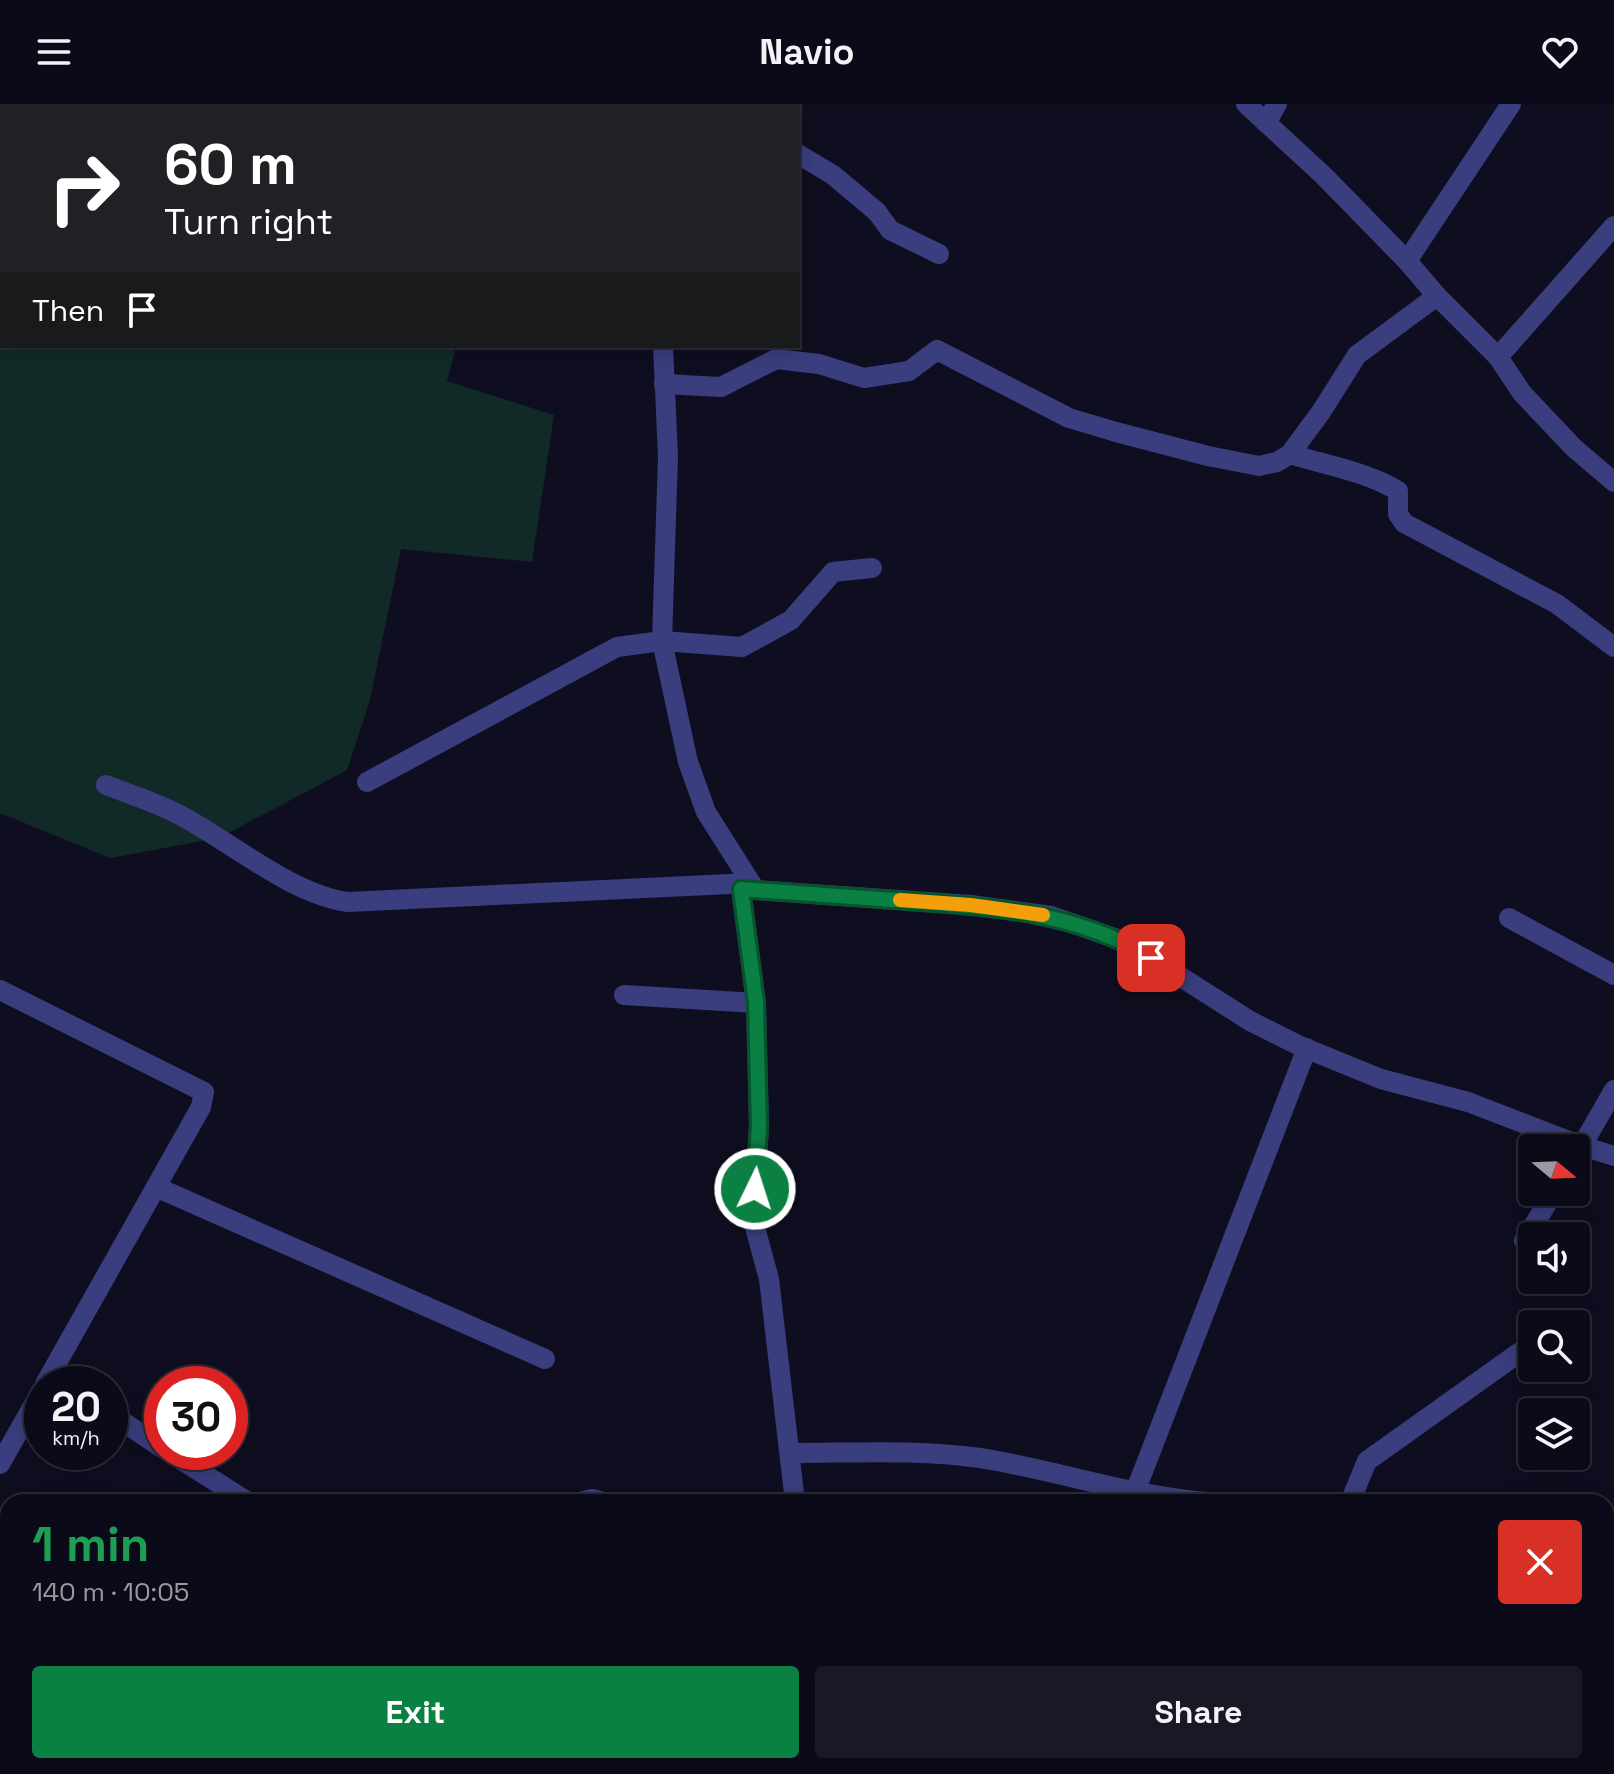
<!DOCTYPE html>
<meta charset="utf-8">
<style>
body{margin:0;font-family:"Space Grotesk",sans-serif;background:#191825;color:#f1f3f6;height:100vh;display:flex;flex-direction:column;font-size:30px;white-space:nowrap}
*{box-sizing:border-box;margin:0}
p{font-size:26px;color:#9a9aa2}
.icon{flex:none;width:44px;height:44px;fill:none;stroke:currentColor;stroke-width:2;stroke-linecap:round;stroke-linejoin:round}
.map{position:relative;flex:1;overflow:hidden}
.sheet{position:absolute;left:0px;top:1390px;width:1614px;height:280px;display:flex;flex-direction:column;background:#0b0a18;border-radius:24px 24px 0 0;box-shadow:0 4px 20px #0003,0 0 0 2px #2b2b37}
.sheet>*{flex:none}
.hud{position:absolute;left:0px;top:0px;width:800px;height:244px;box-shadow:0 4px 20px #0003,0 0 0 2px #2b2b37;background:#202124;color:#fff;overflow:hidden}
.needle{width:52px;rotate:109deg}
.tools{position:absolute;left:1518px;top:1030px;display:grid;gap:16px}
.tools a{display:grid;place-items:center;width:72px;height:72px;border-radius:8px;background:#0b0a18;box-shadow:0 4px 20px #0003,0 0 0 2px #2b2b37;font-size:40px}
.speed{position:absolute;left:24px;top:1262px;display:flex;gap:16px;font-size:40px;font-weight:700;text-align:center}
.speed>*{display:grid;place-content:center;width:104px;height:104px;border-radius:50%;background:#0b0a18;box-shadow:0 4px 20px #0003,0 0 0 2px #2b2b37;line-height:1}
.speed small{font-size:20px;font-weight:400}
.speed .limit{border:12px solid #d22;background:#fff;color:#111}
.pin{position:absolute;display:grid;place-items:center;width:68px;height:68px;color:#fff;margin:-34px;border-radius:16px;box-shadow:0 4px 12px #0006}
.me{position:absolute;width:88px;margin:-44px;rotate:4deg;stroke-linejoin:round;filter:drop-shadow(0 0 6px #0008)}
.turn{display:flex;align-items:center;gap:28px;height:168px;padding:0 32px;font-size:36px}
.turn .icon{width:104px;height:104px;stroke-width:2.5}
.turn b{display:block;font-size:56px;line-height:68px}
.then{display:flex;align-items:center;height:76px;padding:0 32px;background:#0003;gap:16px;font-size:30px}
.round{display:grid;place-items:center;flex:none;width:84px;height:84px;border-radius:8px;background:#191825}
.headline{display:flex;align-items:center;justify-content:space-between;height:136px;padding:0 32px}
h1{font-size:48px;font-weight:600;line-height:60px;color:#1e9e55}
.button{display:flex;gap:16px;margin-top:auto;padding:16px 32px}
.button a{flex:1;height:92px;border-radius:8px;background:#0b8043;color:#fff;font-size:32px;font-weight:600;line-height:92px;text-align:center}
.button a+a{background:#191825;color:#f1f3f6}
header{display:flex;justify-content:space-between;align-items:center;height:104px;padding:0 32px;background:#0b0a18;font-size:36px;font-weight:600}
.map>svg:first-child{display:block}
</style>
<header><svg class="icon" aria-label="menu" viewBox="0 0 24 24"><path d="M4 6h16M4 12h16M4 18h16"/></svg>Navio<svg class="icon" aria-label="heart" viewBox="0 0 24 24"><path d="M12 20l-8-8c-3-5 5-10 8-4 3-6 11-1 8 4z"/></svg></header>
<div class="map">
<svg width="1614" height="1670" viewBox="0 0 1614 1670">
<rect width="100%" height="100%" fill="#0f0e20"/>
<path fill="#112a27" d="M0,153L2,242H456L447,277L554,311L532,458L401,445L370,596L347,666L219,734L110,754L0,709Z"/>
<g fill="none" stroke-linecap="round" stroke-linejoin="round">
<g stroke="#3a3e7e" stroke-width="20">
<path d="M404,0L409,2"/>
<path d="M566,0L567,2"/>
<path d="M717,0L720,2"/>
<path d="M1246,0L1324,72L1407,157L1437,192L1498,253L1522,289L1574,344L1614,378"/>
<path d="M679,2L680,0"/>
<path d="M1266,19L1277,0"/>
<path d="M798,50L833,71L877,108L890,126L939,150"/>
<path d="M1407,157L1511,0"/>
<path d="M1437,192L1357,251L1321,308L1290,350C1325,361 1368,368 1398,387V410L1404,419L1557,500L1614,543"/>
<path d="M663,242L668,352L662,537L688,658L706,708L751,779L741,785L756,899L759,1023L753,1116L769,1175L795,1398"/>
<path d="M1498,253L1614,122"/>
<path d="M664,280L721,283L776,255L819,260L864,274L909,267L937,246L1069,314L1116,328L1208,352L1259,362L1277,358L1290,350"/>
<path d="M367,678L617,543L662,537L742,543L791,516L833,468L872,464"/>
<path d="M106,681C129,690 154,698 176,709C229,736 290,790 348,798L751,779"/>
<path d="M741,785L971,801L1051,812L1126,838L1250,917L1300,942L1381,975L1468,998L1582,1042L1614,1052"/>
<path d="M1509,814L1614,871"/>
<path d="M0,886L204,988L201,1003L45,1280"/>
<path d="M624,891L756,899"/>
<path d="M1576,1052L1614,986"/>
<path d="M156,1083L545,1255"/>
<path d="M1524,1137L1554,1088"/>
<path d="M110,1309L162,1344"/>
<path d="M169,1348L248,1398"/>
<path d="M790,1349C853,1349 917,1345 980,1354C1056,1366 1130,1392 1208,1398"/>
<path d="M0,1360L42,1286"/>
<path d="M1135,1388L1307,944"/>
<path d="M580,1398L592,1395L603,1398"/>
<path d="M1350,1398L1367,1357L1520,1248"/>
<path d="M0,1567L8,1573"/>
<path d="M123,1662L133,1670"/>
<path d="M826,1662L827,1670"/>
<path d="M1163,1662L1181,1670"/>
<path d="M270,1670L275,1662"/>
<path d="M1358,1670L1360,1662"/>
</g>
</g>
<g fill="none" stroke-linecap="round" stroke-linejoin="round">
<g stroke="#07532c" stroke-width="20">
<path id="route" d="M755,1085L759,1023L756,899L741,785C797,789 852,793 908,797C992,803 1078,808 1151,854"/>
</g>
<use href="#route" stroke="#0b8043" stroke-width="14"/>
<path stroke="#f59e0b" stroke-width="14" d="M900,796L971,801L1043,811"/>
</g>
</svg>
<div class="tools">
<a><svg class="needle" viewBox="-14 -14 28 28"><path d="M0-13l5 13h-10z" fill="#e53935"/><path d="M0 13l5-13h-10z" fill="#9a9aa2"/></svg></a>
<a><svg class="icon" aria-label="sound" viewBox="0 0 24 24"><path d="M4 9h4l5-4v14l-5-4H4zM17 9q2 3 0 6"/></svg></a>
<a><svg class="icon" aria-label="search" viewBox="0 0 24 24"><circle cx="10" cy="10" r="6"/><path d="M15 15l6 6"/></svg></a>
<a><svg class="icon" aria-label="layers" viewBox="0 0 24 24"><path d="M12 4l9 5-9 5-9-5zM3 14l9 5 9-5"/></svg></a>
</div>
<div class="speed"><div>20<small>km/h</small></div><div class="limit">30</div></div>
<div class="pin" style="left:1151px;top:854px;background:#d93025"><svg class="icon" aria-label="arrive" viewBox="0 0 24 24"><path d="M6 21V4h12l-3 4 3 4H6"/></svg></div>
<svg class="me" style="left:755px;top:1085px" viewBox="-20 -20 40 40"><circle r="17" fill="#0b8043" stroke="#fff" stroke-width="3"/><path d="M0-11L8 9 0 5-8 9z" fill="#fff"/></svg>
<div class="hud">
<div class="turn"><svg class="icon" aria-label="right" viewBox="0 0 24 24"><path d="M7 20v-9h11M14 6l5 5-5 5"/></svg><div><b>60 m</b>Turn right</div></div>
<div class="then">Then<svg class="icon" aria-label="arrive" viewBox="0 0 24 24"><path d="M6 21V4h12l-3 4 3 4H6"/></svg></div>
</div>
<section class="sheet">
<div class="headline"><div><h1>1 min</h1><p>140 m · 10:05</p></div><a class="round" style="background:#d93025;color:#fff"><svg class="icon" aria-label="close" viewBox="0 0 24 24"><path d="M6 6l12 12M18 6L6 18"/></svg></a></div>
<div class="button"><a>Exit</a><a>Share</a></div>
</section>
</div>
